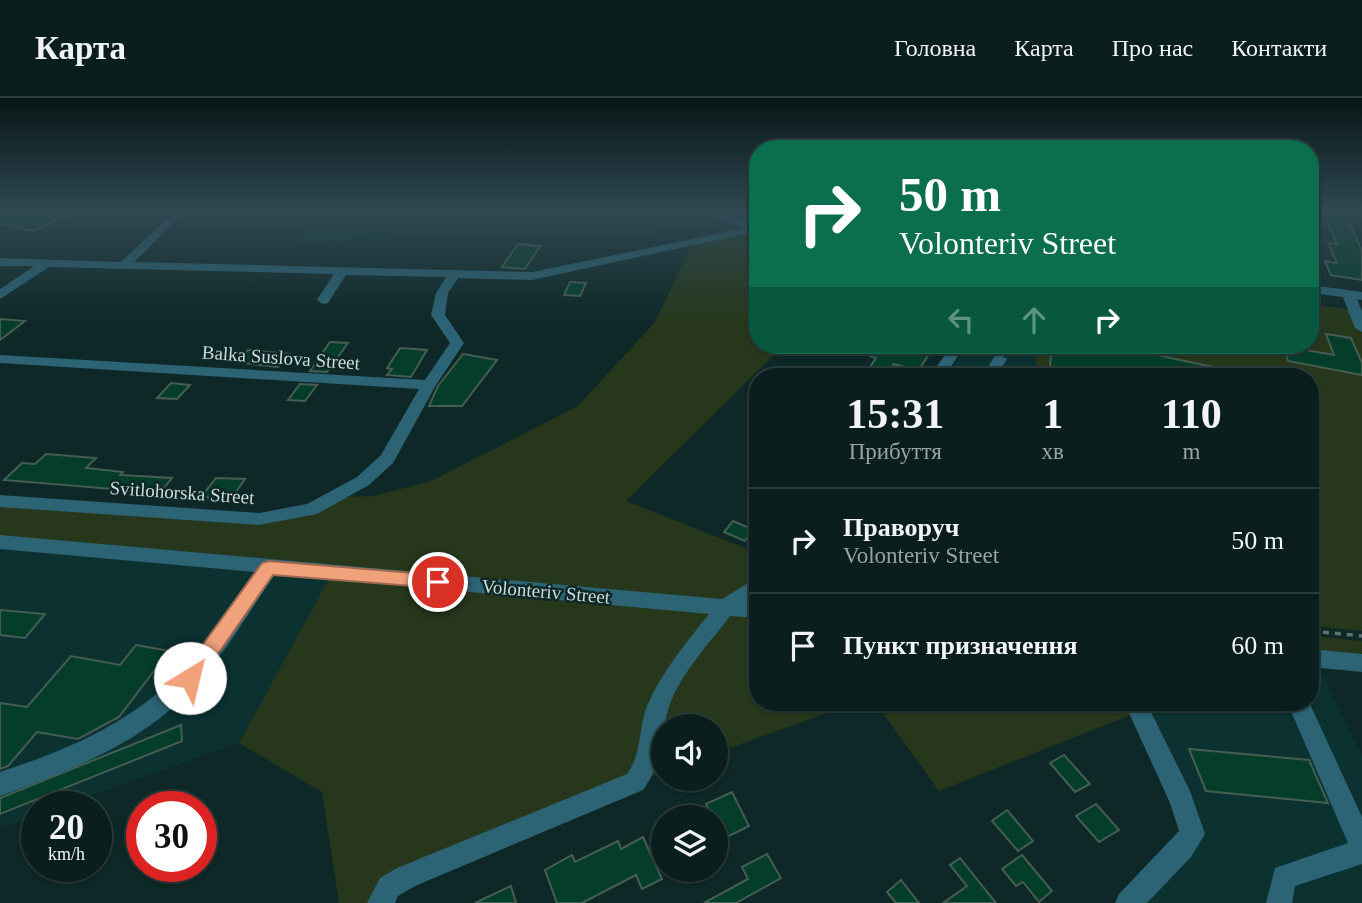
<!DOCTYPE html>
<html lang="uk">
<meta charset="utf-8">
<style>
body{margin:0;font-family:Georgia,serif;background:#132726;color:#f1f3f6;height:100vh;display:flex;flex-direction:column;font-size:26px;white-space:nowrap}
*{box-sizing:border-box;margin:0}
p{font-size:23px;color:#99a2a4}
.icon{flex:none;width:38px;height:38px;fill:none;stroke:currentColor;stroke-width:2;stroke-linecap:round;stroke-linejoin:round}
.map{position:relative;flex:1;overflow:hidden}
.sheet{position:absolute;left:749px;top:270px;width:570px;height:343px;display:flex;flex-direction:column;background:#0a1e1d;border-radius:28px;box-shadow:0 2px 5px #0004,0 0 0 2px #2a3c3b}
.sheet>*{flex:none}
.guide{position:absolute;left:749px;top:42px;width:570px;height:214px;border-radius:28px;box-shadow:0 2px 5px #0004,0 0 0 2px #2a3c3b;background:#0b6e4f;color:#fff;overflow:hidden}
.buttons{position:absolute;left:651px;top:616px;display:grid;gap:14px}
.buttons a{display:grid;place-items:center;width:77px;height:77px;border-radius:50%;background:#0a1e1d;box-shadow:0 2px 5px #0004,0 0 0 2px #2a3c3b;font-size:35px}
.speed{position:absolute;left:21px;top:693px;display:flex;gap:14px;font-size:35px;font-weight:700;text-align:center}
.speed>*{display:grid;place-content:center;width:91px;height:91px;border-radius:50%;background:#0a1e1d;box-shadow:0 2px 5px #0004,0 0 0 2px #2a3c3b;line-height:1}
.speed small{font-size:18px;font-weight:400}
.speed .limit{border:10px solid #d22;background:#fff;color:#111}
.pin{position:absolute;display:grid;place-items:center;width:60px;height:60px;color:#fff;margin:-30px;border:4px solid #fff;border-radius:50%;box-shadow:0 2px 7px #0007}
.me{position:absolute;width:77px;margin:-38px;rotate:36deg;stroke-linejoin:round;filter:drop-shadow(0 0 5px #0008)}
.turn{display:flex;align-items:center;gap:24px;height:147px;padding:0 35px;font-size:32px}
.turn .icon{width:91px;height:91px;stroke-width:2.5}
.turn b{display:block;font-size:49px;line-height:60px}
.lanes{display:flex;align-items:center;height:66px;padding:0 35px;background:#0003;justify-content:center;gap:35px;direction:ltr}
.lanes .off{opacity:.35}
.eta{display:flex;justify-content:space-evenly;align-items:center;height:119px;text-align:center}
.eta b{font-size:42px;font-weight:700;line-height:49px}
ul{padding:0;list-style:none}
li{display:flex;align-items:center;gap:21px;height:105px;padding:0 35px;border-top:2px solid #2a3c3b}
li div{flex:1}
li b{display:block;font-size:26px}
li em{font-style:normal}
header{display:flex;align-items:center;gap:42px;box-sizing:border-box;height:98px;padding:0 35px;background:#0a1e1d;border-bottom:2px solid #2a3c3b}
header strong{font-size:33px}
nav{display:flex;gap:38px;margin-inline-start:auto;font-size:24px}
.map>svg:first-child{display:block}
</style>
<header>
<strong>Карта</strong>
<nav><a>Головна</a><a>Карта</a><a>Про нас</a><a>Контакти</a></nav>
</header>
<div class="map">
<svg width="1362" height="805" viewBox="0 0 1362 805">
<rect width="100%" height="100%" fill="#0d2827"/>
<g fill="#0b3231">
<path d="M321,113H758V130L667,119L649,138L480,135L296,145Z"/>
<path d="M968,247H1034L1038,278H947Z"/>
<path d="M0,444L333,474L239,645L59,709H37V717L0,730Z"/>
<path d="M1311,560H1314L1362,658V805H1128L1191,736L1135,604H1311Z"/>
</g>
<g fill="#26371b">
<path d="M758,130V247H784L626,403L758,455V487L726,508L758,512V604H858L716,655V628H663V674L406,779L380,805H339L322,694L239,645L332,475L0,444V403L259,421L338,399L374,398L431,383L578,308L655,224L693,144Z"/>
<path d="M1311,197L1314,206L1362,214V533L1311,528V278H1038L1034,247H1311Z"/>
<path d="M1311,538L1362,543V562L1311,557Z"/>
<path d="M875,604H1135L1138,614L939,693Z"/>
</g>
<g fill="#043e2a" stroke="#465d52" stroke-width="2">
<path d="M0,113H78L33,133L0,126Z"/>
<path d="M1322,113H1344L1362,153V182L1331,177L1325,163L1337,165L1328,145L1337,146Z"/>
<path d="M518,146L540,148L525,171L502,169Z"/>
<path d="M570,184L586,185L580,198L564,197Z"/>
<path d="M0,221L25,223L0,242Z"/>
<path d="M1326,236L1351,240L1362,265V277L1288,263L1283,248L1334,257Z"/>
<path d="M330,244L348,245L327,274L310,273Z"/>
<path d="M878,247H935L918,273L894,266L886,278H864L876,260L870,258Z"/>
<path d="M1052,247H1111L1227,272L1226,278H1049Z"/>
<path d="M400,250L427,252L411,279L387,277L392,271L387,270Z"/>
<path d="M248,252L290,256L278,269L236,264Z"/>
<path d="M463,256L497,262L462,308H429L438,288Z"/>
<path d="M171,285L190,287L177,301L157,300Z"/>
<path d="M300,286L317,287L305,303L288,302Z"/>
<path d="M46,356L96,360L86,370L123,374L120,377L172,380L160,395L4,382L22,365L35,366Z"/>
<path d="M216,380L245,381L231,401L201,399Z"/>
<path d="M733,423L754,432L745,443L724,434Z"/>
<path d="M0,512L45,516L25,540L0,537Z"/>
<path d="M136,547L169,553L119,619L78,641L37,634L8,668L0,671V605L27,609L71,558L120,567Z"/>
<path d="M181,627L182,643L0,716V700Z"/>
<path d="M1189,651L1309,662L1328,705L1206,693Z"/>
<path d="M1064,657L1090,686L1075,694L1050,665Z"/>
<path d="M732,694L749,728L723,741L716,719H712L706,706Z"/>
<path d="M1096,706L1119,732L1099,744L1076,718Z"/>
<path d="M1007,712L1033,743L1018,753L992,723Z"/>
<path d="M643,739L662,781L642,791L636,777L582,805H557L545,772L572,757L575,764L618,743L621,751Z"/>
<path d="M767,756L781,780L736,805H704L748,781L742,769Z"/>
<path d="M1022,757L1052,793L1039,804L1023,784L1016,788L1002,771Z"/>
<path d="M960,760L996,805H943L967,788L950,767Z"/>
<path d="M901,782L919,805H896L887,794Z"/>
<path d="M511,788L516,805H475Z"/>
</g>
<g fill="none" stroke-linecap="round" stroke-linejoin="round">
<path stroke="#5e7473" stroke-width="3.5" stroke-dasharray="6 6" stroke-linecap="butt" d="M1311,533L1362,538"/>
<g fill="#2c6375" fill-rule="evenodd">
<path d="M175,113H186L134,164L532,174L746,130L695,113H711L758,126V133L532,182L458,180L448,195L445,217L464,245L436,287L393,365L369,387L317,416L259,427L0,409V397L259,415L307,406L357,379L381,357L419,291L0,265V257L425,282L450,245L431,217L436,195L446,179L346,177L328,205L323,206L317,202L334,176L49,169L0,201V191L34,168H0V160L121,164Z"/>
<path d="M1311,187L1362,194V202L1357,201L1362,213V234L1355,230L1343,199L1311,195Z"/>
<path d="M952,247H966L944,278H930Z"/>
<path d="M1000,257L1007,261L996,278H982L995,258Z"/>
<path d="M0,437L722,501L758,479V497L749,503L758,504V520L730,518C709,546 678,578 668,612C660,641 663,665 643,692L415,788L398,798L395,805H367L380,780L397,770L627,676C642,656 638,631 647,608C662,573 686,545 709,516L275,476C250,512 228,552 198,585C145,644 73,672 0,698V674C73,650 141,621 192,561C215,534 234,503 255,474L0,451Z"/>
<path d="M1311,551L1362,556V574L1311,569Z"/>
<path d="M1124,604H1146L1190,693L1205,736L1191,759L1147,805H1115L1119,796L1179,733L1170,705Z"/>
<path d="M1287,604H1309L1362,719V766L1295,788L1292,805H1266L1275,770L1348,745Z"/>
</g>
</g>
<linearGradient id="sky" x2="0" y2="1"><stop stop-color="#071615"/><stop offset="0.5" stop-color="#2f4852"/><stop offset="1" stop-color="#2f4852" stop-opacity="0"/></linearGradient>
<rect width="1362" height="225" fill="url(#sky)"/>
<path fill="#f1a27b" stroke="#9d6950" stroke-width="2" d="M269,463L438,477L446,484L438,490L273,477L197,586L190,588L183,586L180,580L183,574L262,465Z"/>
<g text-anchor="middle" stroke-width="5" stroke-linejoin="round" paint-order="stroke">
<g font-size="19" fill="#cddcdb" stroke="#0d2827">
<text transform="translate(281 259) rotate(4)" y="7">Balka Suslova Street</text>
<text transform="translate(182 394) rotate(4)" y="7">Svitlohorska Street</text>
<text transform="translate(546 493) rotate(5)" y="7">Volonteriv Street</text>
</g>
</g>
</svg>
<div class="buttons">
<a><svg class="icon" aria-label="sound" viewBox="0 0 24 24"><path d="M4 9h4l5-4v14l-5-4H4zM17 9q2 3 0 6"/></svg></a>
<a><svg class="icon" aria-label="layers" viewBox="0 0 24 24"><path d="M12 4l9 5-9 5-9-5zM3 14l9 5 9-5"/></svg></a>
</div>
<div class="speed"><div>20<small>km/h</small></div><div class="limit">30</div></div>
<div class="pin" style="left:438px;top:484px;background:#d93025"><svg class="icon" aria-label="arrive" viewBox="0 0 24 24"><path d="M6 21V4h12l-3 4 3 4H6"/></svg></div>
<svg class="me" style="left:190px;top:580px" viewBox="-20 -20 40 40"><circle r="19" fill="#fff"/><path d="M0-13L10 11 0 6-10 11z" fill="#f1a27b"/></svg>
<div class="guide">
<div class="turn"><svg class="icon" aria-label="right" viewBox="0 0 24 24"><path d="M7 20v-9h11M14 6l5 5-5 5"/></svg><div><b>50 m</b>Volonteriv Street</div></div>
<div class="lanes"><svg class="icon off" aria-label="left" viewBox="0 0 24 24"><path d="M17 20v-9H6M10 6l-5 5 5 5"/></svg><svg class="icon off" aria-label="ahead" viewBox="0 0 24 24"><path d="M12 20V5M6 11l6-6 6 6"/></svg><svg class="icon" aria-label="right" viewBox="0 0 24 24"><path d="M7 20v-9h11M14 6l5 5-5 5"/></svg></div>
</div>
<section class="sheet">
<div class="eta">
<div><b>15:31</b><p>Прибуття</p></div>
<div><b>1</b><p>хв</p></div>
<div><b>110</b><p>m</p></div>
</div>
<ul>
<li><svg class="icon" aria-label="right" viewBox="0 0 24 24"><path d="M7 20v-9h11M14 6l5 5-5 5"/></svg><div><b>Праворуч</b><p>Volonteriv Street</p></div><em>50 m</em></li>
<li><svg class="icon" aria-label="arrive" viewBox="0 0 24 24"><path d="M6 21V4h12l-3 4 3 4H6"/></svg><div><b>Пункт призначення</b></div><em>60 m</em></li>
</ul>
</section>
</div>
